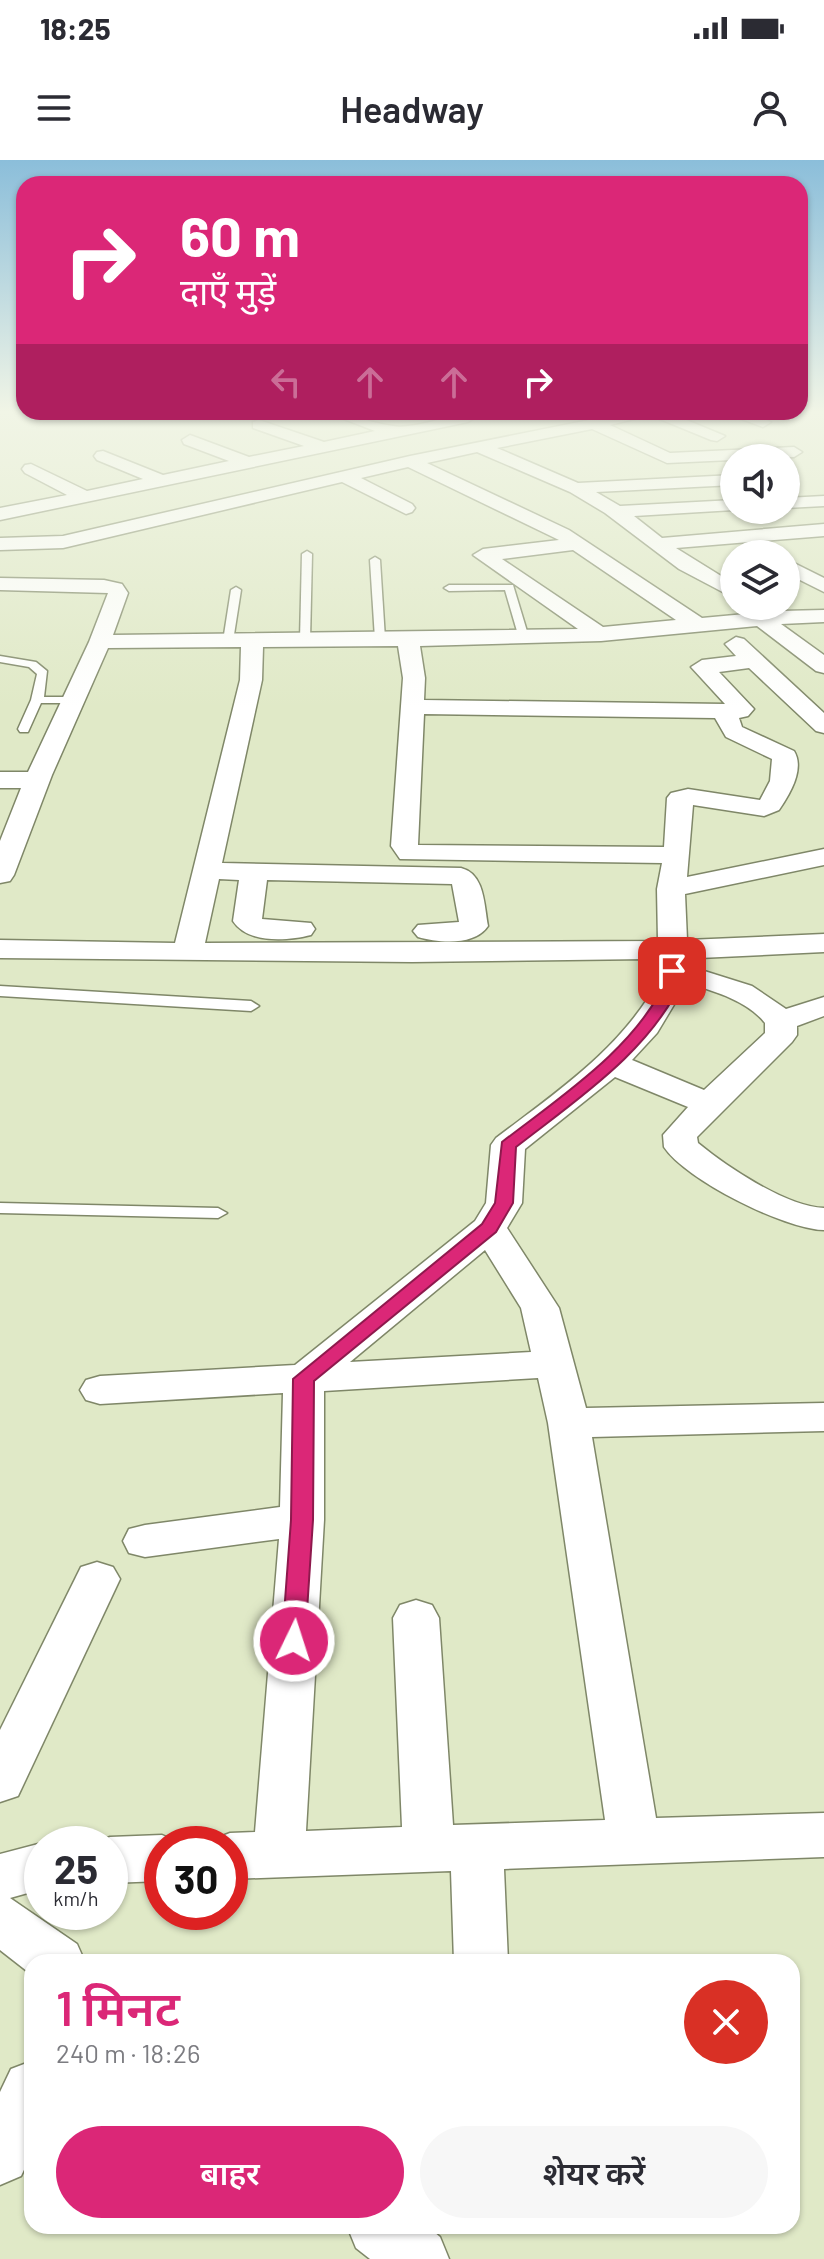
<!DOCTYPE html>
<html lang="hi">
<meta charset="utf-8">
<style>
body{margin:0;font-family:Barlow,"Noto Sans Devanagari",sans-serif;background:#f7f7f7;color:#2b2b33;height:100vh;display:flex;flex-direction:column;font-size:30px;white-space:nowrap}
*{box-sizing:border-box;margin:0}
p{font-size:26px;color:#7c7c81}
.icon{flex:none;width:44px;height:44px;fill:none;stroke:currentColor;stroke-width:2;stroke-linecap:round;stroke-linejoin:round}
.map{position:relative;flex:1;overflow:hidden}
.sheet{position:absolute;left:24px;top:1794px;width:776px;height:280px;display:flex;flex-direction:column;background:#fff;border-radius:24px;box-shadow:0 2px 6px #0004}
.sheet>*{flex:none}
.top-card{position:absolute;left:16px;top:16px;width:792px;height:244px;border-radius:24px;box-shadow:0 2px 6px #0004;background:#db2777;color:#fff;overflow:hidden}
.fabs{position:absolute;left:720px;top:284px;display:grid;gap:16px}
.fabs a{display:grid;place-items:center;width:80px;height:80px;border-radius:50%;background:#fff;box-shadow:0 2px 6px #0004;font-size:40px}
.speed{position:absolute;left:24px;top:1666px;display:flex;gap:16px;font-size:40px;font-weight:700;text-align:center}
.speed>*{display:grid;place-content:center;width:104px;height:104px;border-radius:50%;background:#fff;box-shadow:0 2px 6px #0004;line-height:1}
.speed small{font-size:20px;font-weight:400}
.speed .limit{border:12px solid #d22;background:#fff;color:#111}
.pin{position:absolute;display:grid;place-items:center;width:68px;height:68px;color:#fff;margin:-34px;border-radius:16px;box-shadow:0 4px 12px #0006}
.me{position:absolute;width:88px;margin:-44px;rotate:4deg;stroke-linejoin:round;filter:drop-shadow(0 0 6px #0008)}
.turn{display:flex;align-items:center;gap:28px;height:168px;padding:0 32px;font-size:36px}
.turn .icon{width:104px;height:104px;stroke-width:2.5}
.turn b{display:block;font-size:56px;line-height:68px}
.lanes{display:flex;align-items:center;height:76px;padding:0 32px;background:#0003;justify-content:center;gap:40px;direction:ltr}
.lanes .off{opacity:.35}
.round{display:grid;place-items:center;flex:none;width:84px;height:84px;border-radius:42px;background:#f7f7f7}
.summary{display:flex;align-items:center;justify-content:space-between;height:136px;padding:0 32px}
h1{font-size:48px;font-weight:600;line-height:60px;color:#db2777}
.primary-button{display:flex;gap:16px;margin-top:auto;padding:16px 32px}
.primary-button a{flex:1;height:92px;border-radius:48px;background:#db2777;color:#fff;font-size:32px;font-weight:600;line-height:92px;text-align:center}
.primary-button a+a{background:#f7f7f7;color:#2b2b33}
.status{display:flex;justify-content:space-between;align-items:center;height:56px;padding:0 40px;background:#fff;direction:ltr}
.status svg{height:22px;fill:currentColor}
header{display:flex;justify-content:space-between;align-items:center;height:104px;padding:0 32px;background:#fff;font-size:36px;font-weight:600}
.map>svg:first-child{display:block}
</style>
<div class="status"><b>18:25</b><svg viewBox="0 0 49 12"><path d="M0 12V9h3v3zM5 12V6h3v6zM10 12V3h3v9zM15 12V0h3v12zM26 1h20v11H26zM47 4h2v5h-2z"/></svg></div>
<header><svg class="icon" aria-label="menu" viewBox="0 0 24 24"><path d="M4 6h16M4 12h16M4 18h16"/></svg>Headway<svg class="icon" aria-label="person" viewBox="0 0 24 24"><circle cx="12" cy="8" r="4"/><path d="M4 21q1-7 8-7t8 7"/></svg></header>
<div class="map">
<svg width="824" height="2099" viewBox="0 0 824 2099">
<rect width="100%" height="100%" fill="#e0e9c7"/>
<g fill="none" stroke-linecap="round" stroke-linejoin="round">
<g stroke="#7f8768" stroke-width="3">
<g id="service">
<path d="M307,391L312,394L310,480L305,483L300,480L302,394Z"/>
<path d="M375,397L380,400L385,479L380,482L375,479L370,400Z"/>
<path d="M513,425L529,478L524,481L519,478L505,430L449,431L444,428L449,425Z"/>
<path d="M236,427L241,430L233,481L228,484L223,481L231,430Z"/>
<path d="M0,496L36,502L47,511L44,537H73L79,540L73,543H41L28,572H20L18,569L31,540L37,514L29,507L0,502Z"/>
<path d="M0,826L251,841L259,846L251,851L0,836Z"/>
<path d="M0,1043L218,1048L227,1053L218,1058L0,1053Z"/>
</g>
</g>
<g stroke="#7f8768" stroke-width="3">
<g id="minor">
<path d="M331,254C359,254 368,263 393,266C412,270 450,254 474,254L476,257L468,262L0,360V348L67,335L25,313L22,309L25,305L31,304L87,331L143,319L97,300L94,296L97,292L103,291L163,315L229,301L184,284L182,280L190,275L249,297L304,286L253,268V262L259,260L324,282L375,271Z"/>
<path d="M619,254H672L725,276L717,281L711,280L650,255L610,265L670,293L794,287L802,292L794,297L667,303L592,269L497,288L578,323L734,315V325L596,332L620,346L734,340V350L634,356L662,378L824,364V376L676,388L734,424V438L679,409L605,353L570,332L477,292L427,303L569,370L702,458L756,453L749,446H773L781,451L824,450V462L781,464L824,495V513L816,511L757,466L601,481L420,486L425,518L424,540L725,544L691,507L702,500L736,496L725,484L736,477L744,479L824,553V573L816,571L749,508L719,512L754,549L748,556L739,558L742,567L794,591C805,609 790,634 779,650L764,656L693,645L687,717L824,689V705L685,734L687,780L824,774V792L678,799L682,804L752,826L786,849L824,837V856L797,866V875L792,882L697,977L698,983C727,1007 787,1047 824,1048V1070C784,1069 686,1020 664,987L663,975L688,947L615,917L525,989L522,1043L507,1068L559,1148L586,1248L824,1243V1271L592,1277L656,1658L824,1653V1697L504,1709L508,1802H454L451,1711L230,1719V1684H210L212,1680L230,1673L255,1672L279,1379L145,1397L129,1393L123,1381L129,1369L145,1365L280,1347L283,1233L100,1244L86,1240L80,1230L86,1220L100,1216L295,1205L475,1061L486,1043L491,985L496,978C558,931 624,887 661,816L648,799L412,802L0,798V780L175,783L240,520L241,487L108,488L52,615L14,715L10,721L0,723V681L21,628H0V612H28L89,482L108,433L0,430V418L104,420L122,424L128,433L113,475L578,469L473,395L483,389L559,380L408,307L361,318L412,344L415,348L412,352L406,354L342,322L63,388L0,390V378L63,376L410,296ZM573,390L676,460L603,467L502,399ZM398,486L403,518L391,686L400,699L662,703L657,729L658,781L205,783L219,719L239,720L233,761C248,784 287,781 311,775L315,769L311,763L262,759L267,720L452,724L459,762L418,765L413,771L418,777C439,783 475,786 488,766C484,745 485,714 461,708L222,703L262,520L263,487ZM424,554L715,558L726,577L772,599L770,621L760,640L688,629L671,633L667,638L664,687L418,685ZM687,823C714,831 748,841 765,863V873L704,930L632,900L657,873ZM485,1090L521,1148L531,1192L350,1202ZM538,1218L548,1263L605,1660L453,1665L439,1458L432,1445L416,1440L400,1445L393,1458L402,1667L306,1671L324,1360V1231Z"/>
<path d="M728,254H753L771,262L763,267Z"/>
<path d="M824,336V346L786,348V338Z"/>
<path d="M786,399L824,418V432L786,413Z"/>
<path d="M97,1402L113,1407L120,1419L18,1636L0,1642V1570L81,1407Z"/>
<path d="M162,1675L182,1684H162V1721L110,1723V1684H91L110,1677Z"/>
<path d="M42,1683L45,1684H42V1729L10,1738L77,1784L85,1802H32V1815L0,1790V1694Z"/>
<path d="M32,1901V1993L21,2016L0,2025V1932L11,1909Z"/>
<path d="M347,2066H427L440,2077L449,2099H370L356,2088Z"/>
</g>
</g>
<use href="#service" fill="#fff" fill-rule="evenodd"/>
<use href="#minor" fill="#fff" fill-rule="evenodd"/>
</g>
<linearGradient id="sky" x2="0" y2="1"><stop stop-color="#8bbeda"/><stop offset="0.46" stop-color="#f1f5e6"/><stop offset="1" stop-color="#f1f5e6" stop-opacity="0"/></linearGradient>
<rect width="824" height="548" fill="url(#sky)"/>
<path fill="#db2777" stroke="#8e194d" stroke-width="2" d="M672,806L684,816C654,889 576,940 516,987L513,1043L496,1072L314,1221L313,1360L305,1481L302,1488L294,1491L285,1488L282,1481L291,1360L293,1219L482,1064L495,1043L502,982C560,937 639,886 668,816L665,811Z"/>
</svg>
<div class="fabs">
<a><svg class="icon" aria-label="sound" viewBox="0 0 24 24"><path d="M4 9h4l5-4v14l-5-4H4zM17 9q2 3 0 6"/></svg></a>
<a><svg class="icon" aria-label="layers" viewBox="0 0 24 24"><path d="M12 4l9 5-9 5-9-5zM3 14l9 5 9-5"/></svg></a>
</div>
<div class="speed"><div>25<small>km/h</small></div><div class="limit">30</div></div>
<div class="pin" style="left:672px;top:811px;background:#d93025"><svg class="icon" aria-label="arrive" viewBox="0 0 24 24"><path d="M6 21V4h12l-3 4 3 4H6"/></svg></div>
<svg class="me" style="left:294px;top:1481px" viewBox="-20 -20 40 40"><circle r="17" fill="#db2777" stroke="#fff" stroke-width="3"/><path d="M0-11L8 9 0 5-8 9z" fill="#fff"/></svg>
<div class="top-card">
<div class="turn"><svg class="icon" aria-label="right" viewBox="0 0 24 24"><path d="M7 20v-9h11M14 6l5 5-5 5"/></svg><div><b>60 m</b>दाएँ मुड़ें</div></div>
<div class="lanes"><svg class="icon off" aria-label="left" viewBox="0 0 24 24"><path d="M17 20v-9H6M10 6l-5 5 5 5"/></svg><svg class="icon off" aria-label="ahead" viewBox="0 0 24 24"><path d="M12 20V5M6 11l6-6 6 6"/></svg><svg class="icon off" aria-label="ahead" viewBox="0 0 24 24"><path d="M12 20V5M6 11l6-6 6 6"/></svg><svg class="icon" aria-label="right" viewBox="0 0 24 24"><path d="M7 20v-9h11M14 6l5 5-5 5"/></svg></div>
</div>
<section class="sheet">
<div class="summary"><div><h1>1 मिनट</h1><p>240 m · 18:26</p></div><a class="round" style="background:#d93025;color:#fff"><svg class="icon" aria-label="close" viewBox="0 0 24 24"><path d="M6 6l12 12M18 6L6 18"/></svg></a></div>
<div class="primary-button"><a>बाहर</a><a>शेयर करें</a></div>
</section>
</div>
